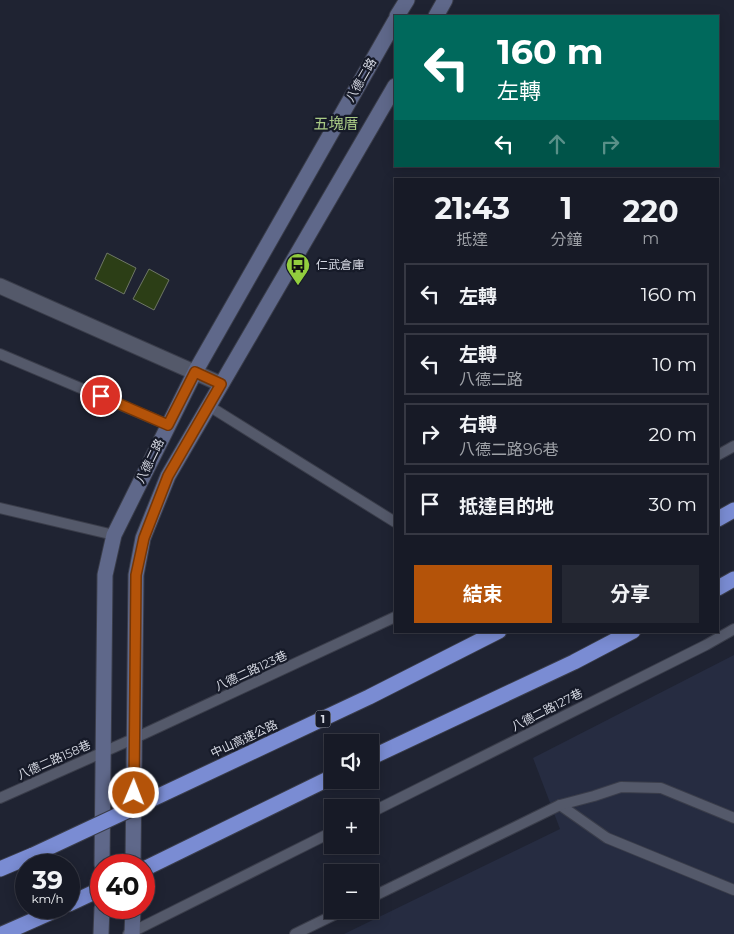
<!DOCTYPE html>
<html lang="zh-TW">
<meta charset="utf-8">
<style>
body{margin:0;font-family:Montserrat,"Noto Sans TC",sans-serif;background:#242732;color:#f1f3f6;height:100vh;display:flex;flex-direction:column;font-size:19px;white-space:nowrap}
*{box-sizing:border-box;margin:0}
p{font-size:16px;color:#9ea1a7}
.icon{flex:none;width:28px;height:28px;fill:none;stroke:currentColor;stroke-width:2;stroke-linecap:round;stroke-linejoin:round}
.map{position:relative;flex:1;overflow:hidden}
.details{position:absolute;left:394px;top:178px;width:325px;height:455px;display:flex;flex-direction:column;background:#171a26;border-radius:0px;box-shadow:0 2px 12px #0003,0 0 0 1px #363843}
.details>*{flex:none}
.guide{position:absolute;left:394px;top:15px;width:325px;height:152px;border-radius:0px;box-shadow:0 2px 12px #0003,0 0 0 1px #363843;background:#00695c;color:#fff;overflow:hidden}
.fabs{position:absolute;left:324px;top:734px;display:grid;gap:10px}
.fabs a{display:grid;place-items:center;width:55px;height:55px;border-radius:0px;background:#171a26;box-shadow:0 2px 12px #0003,0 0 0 1px #363843;font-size:25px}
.speed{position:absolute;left:15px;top:854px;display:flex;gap:10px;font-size:25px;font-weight:700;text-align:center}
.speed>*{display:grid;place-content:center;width:65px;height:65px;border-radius:50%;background:#171a26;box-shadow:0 2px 12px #0003,0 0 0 1px #363843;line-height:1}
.speed small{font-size:12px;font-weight:400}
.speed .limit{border:8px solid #d22;background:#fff;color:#111}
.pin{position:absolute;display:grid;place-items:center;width:42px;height:42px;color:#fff;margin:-21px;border:2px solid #fff;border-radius:50%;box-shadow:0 1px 5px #0007}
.me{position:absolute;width:55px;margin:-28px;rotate:1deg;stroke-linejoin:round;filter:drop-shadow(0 0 4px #0008)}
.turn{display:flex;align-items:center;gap:18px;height:105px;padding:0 20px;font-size:22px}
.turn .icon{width:65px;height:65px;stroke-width:2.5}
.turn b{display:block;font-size:35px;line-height:42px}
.lanes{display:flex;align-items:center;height:48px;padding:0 20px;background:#0003;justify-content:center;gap:25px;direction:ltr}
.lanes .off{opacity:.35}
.eta{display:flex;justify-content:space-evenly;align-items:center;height:85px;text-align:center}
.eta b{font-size:30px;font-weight:700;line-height:35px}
.primary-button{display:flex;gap:10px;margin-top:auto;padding:10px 20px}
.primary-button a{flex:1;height:58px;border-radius:0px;background:#b45309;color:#fff;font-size:20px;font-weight:700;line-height:58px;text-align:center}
.primary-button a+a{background:#242732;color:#f1f3f6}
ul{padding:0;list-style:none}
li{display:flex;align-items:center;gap:15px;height:62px;margin:0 10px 8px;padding:0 10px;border:2px solid #363843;border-radius:0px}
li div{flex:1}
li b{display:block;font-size:19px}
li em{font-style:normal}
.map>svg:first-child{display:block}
</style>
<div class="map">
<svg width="734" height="934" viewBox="0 0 734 934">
<rect width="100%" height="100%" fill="#1f2332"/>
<path fill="#262c41" d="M734,655V934H344L560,829L533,758Z"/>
<g fill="#2c3e16" stroke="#6e7765">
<path d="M107,253L136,268L124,294L95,279Z"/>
<path d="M149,269L169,280L154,310L133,299Z"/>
</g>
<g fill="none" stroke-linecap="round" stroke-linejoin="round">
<g stroke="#3a3d4a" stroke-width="12">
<g id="lane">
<path d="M0,354L168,425"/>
<path d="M209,406L395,522"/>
<path d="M718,455L734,446"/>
<path d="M0,508L114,535"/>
<path d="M0,798L135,738L395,617"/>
<path d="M560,805L607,838L734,890"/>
<path d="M370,813L706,645L734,629"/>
<path d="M370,898L560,805L594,796L621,787L661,788L734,818"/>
<path d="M128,934L332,832"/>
<path d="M295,934L344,910"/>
</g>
</g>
<g stroke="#3a3d4a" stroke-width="17">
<path id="street" d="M0,286L221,384"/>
</g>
<g stroke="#3a3d4a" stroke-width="17">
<g id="secondary">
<path d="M397,16L407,0"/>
<path d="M436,16L445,0"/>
<path d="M102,865L105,575L114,535L195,372L395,21"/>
<path d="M133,865L136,575L143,538L168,476L395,86"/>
<path d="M101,934L102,908"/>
<path d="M132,934L133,908"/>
</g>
</g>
<g stroke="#3a3d4a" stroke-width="17">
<g id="highway">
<path d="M718,519L734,510"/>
<path d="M718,588L734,579"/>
<path d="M370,758L574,662L633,631"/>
<path d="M146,802L369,697L499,631"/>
<path d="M0,869L33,855"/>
<path d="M144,869L332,777"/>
<path d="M69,904L101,889"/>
<path d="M2,934L61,908"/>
</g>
</g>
<use href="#lane" stroke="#54596a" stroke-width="10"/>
<use href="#street" stroke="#54596a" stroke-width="15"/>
<use href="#secondary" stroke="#5f688a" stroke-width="15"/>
<use href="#highway" stroke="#7a8cd3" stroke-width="15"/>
<g stroke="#3a3d4a" stroke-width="17" stroke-linecap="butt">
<path id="highway-bridge" d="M33,855L146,802"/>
</g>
<use href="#highway-bridge" stroke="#7a8cd3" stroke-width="15"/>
</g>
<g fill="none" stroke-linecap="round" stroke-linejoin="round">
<g stroke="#753606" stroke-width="12">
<path id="route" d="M101,396L168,425L195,372L221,384L168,476L144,538L136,575L134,793"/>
</g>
<use href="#route" stroke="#b45309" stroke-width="9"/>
</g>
<defs>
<g id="bus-pin" transform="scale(1.25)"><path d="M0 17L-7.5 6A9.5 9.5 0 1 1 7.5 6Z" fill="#92cd3e" stroke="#161a28"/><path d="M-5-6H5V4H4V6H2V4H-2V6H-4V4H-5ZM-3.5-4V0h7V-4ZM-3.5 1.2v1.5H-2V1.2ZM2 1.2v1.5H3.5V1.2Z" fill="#111"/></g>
</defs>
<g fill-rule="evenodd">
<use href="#bus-pin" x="298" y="265"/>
</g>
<g text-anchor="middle" stroke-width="4.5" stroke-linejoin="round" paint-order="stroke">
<rect fill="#161a28" stroke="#9ca0ab" stroke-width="1" x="315.5" y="710.5" width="15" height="17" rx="4"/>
<g font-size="11" font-weight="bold" fill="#d6d9e3">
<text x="323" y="723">1</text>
</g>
<g font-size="12" fill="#d6d9e3" stroke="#161a28">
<text transform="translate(361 80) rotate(-60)" y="4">八德二路</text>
<text transform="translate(150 461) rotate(-64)" y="4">八德二路</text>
<text transform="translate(251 671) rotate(-25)" y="4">八德二路123巷</text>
<text transform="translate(547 710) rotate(-27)" y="4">八德二路127巷</text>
<text transform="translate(244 739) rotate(-25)" y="4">中山高速公路</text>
<text transform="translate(54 760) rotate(-24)" y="4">八德二路158巷</text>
</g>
<g font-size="12" fill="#d6d9e3" stroke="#161a28" text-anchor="start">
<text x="316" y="269">仁武倉庫</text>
</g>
<g font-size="15" fill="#aacb86" stroke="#161a28">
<text x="336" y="129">五塊厝</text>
</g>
</g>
</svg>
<div class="fabs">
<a><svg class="icon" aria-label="sound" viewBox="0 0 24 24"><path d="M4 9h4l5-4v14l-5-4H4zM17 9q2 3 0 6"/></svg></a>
<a>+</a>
<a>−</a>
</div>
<div class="speed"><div>39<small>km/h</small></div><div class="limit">40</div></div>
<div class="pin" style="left:101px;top:396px;background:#d93025"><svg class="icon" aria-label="arrive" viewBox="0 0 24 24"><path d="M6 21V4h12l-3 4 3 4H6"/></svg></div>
<svg class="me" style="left:134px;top:793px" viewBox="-20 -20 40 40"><circle r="17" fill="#b45309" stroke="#fff" stroke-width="3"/><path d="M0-11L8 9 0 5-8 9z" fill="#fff"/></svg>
<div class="guide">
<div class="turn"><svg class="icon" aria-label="left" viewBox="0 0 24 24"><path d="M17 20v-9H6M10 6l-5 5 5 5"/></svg><div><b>160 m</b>左轉</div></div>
<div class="lanes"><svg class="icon" aria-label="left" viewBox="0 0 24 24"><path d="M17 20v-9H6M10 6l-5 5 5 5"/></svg><svg class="icon off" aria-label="ahead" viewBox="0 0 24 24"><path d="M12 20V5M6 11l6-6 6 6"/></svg><svg class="icon off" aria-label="right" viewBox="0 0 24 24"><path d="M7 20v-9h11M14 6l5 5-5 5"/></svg></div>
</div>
<section class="details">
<div class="eta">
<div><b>21:43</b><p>抵達</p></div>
<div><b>1</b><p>分鐘</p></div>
<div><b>220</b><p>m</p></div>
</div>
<ul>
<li><svg class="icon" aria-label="left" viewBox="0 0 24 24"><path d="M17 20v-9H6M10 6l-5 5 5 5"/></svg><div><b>左轉</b></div><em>160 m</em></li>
<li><svg class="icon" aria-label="left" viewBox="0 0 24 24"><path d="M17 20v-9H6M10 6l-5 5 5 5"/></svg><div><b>左轉</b><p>八德二路</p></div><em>10 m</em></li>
<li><svg class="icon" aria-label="right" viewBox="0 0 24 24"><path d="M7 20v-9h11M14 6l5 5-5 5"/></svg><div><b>右轉</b><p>八德二路96巷</p></div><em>20 m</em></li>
<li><svg class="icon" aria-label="arrive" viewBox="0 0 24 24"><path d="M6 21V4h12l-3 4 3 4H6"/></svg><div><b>抵達目的地</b></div><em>30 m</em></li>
</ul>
<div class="primary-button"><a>結束</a><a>分享</a></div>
</section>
</div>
